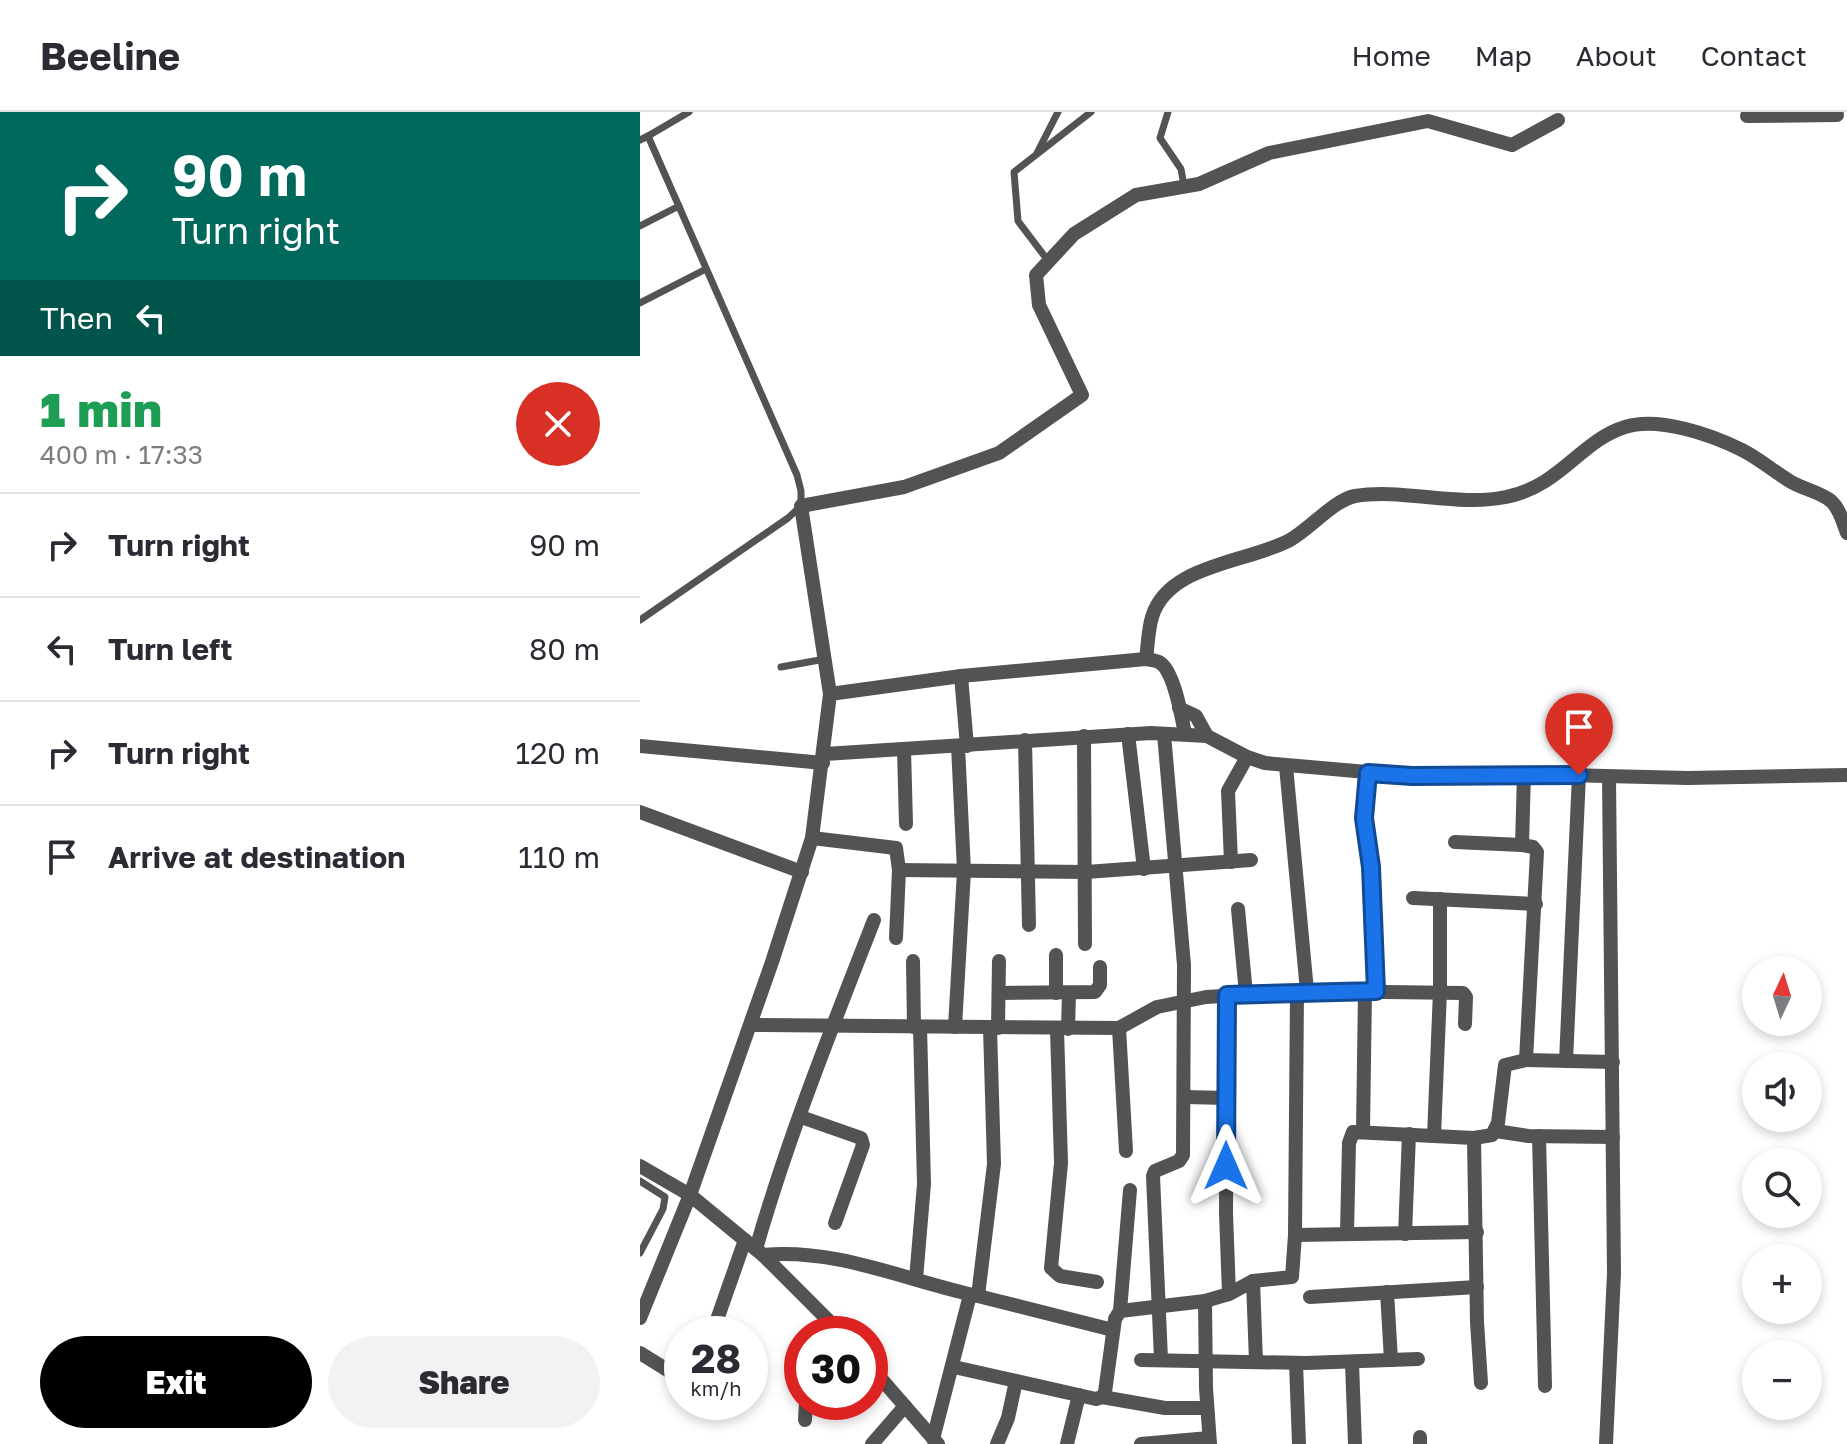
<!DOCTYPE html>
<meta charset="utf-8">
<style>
body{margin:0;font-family:"Golos Text",sans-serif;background:#f2f2f3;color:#2b2b33;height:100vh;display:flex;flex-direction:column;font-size:30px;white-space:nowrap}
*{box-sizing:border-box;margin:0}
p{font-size:26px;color:#7c7c81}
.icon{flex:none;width:44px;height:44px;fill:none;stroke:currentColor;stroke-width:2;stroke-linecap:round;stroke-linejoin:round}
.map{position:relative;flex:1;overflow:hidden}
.drawer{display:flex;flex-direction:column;background:#fff;width:640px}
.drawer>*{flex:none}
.hud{background:#00695c;color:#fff;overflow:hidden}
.needle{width:52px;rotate:4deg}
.controls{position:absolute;left:1102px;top:844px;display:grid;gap:16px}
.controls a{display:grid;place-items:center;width:80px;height:80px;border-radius:50%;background:#fff;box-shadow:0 4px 12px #0003;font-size:40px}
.speed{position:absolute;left:24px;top:1204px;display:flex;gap:16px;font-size:40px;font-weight:700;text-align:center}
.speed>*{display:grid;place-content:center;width:104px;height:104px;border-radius:50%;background:#fff;box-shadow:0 4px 12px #0003;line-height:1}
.speed small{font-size:20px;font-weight:400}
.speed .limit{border:12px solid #d22;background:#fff;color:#111}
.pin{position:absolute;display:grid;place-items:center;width:68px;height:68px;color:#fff;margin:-82px -34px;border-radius:50% 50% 50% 0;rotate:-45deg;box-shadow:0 0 8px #0007}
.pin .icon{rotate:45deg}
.me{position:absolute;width:88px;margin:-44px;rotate:0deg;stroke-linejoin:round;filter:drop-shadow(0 0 6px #0008)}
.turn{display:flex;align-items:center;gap:28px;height:168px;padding:0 40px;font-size:36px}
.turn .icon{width:104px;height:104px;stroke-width:2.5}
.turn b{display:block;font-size:56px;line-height:68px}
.then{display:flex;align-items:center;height:76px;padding:0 40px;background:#0003;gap:16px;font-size:30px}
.round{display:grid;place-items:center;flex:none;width:84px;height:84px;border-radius:42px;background:#f2f2f3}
.overview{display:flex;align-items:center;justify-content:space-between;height:136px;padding:0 40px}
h1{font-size:48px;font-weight:800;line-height:60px;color:#1e9e55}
.cta{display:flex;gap:16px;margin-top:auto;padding:16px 40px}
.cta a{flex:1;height:92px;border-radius:48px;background:#000;color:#fff;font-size:32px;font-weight:800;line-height:92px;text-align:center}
.cta a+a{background:#f2f2f3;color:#2b2b33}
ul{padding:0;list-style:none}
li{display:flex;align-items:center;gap:24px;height:104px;padding:0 40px;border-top:2px solid #e1e1e2}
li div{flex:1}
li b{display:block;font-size:30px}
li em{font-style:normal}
header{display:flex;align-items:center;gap:48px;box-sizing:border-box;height:112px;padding:0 40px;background:#fff;border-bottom:2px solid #e1e1e2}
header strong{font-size:38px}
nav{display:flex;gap:44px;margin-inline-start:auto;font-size:28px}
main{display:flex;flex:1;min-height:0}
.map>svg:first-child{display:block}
</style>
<header>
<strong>Beeline</strong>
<nav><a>Home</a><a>Map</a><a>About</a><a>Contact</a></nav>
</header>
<main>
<section class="drawer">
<div class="hud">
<div class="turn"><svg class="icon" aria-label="right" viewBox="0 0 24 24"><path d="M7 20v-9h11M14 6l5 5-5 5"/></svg><div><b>90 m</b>Turn right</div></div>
<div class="then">Then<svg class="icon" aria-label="left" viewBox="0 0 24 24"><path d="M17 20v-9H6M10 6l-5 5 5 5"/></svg></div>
</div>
<div class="overview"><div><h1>1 min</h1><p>400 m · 17:33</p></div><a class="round" style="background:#d93025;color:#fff"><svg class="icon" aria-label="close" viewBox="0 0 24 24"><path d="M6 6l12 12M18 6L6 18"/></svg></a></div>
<ul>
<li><svg class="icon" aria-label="right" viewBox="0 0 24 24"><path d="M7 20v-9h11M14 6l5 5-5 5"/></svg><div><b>Turn right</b></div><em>90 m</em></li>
<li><svg class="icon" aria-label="left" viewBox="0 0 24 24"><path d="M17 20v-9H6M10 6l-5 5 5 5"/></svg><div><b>Turn left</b></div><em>80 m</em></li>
<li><svg class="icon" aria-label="right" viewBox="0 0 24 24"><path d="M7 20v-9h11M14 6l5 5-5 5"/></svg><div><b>Turn right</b></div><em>120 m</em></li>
<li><svg class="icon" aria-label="arrive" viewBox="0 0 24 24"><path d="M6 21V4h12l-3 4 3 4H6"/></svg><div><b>Arrive at destination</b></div><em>110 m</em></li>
</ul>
<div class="cta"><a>Exit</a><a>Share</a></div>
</section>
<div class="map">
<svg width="1207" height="1332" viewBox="0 0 1207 1332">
<rect width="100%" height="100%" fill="#fff"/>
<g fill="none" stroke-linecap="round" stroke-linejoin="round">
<g stroke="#535353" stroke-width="7">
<path d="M528,0L520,26L541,57L544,74"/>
<path d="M8,24L49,0"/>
<path d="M0,28L8,24L157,363L161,379V394L148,406L0,508"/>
<path d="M397,41L418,0"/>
<path d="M0,114L39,94"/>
<path d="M409,150L378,109L374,60L451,0"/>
<path d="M0,191L66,157"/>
<path d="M141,555L185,547"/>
<path d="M0,1069L25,1085L23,1097L0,1141"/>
</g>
<g stroke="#535353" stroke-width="14">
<path d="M1107,4L1197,3"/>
<path d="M506,547C508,533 508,518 512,505C528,452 607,451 650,428C670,417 694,388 715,384C762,376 817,395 866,385C921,374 940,329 985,315C1018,304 1072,323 1102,338C1118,346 1132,358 1148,368C1161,377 1179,379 1191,389C1200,397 1203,411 1207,421"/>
<path d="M321,564L327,634"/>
<path d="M190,582L161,394L264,375L359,341L442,283L399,193L396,163L434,122L496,83L559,72L629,41L788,9L872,33L918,8"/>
<path d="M539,596L556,604L567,624"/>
<path d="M488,622L504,757"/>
<path d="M444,624L445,832"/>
<path d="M385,628L389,813"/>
<path d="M0,634L183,651"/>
<path d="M264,637L266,712"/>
<path d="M185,642L511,621L567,624L607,645L625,651L772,664L884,662L1048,666L1207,663"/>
<path d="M646,654L667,879"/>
<path d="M728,661L724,706L731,755L736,879"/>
<path d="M0,700L162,760"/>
<path d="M172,726L256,736L259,758L256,826"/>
<path d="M882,733L884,662"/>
<path d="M591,750L588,679L607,645"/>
<path d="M259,758L446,760L611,748"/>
<path d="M773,786L896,792"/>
<path d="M598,797L606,882"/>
<path d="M416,843V881"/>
<path d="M273,849L274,915"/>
<path d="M359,881L455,880L460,873V855"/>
<path d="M587,883L586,1101L589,1182"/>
<path d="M111,913L479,916L517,895L566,885L667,879L823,881L826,885L825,912"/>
<path d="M315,915L324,759L318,634"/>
<path d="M358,916L359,849"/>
<path d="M479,916L486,1039"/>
<path d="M417,917L421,1051L411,1156L420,1164L457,1170"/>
<path d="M428,917L429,881"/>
<path d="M886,948L973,950"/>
<path d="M926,949L939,663"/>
<path d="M545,985L587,986"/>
<path d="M161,1005L221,1026L223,1033L195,1111"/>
<path d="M723,1019L725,879"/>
<path d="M856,1019L888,1024L973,1025"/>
<path d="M794,1024L800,879V787"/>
<path d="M899,1024L905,1274"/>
<path d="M834,1026L837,1210L841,1271"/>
<path d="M0,1054L50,1083L132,850L172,726L190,582L321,564L506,547C510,548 515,548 519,550C534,558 542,606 545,622"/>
<path d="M707,1121L709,1031L713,1020L834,1026L852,1023L858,1011L865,953L886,948L897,740L893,735L882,733L815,730"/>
<path d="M765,1122L769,1022"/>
<path d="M655,1123L837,1120"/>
<path d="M116,1137C148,1025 192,916 234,808"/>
<path d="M123,1143L202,1222"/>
<path d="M276,1167L284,1072L280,915"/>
<path d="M613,1169L616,1250"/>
<path d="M747,1180L751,1248"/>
<path d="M338,1184L473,1218"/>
<path d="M670,1185L837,1175"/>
<path d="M565,1189L566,1276L570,1332"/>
<path d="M480,1199L490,1078"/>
<path d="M0,1206L50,1083L123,1143C198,1136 267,1169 338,1184L354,1052L350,916"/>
<path d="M72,1222L105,1128"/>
<path d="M0,1241L42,1267"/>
<path d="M521,1247L513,1064L515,1059L539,1049L543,1043L544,853L524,622"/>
<path d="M501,1248L666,1251L778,1247"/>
<path d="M656,1251L659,1332"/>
<path d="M712,1251L715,1332"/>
<path d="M230,1254L298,1332"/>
<path d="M314,1255L456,1287L462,1285L465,1280L475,1207L480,1199L565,1189L589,1182L613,1169L652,1165L655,1123L657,880"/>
<path d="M110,1258L114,1261"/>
<path d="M462,1285L525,1296H567"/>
<path d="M165,1308L166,1290"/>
<path d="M780,1325V1332"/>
<path d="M293,1327L330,1183"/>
<path d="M232,1332L265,1294"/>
<path d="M357,1332L368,1306L376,1269"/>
<path d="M427,1332L439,1283"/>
<path d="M501,1332L569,1326"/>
<path d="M966,1332L974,1161L969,665"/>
</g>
</g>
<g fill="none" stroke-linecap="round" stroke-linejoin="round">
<g stroke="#114b97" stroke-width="20">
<path id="route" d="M586,1054L587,883L736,879L731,755L724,706L728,661L772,664L939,663"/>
</g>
<use href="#route" stroke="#1a73e8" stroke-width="14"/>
</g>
</svg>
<div class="controls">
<a><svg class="needle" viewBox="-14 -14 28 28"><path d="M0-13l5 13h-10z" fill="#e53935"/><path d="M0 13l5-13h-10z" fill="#7c7c81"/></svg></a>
<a><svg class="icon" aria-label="sound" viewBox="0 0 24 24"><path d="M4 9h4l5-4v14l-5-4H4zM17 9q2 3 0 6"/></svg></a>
<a><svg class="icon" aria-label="search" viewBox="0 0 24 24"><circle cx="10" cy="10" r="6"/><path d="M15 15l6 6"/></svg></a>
<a>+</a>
<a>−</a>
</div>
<div class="speed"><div>28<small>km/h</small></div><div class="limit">30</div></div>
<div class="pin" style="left:939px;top:663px;background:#d93025"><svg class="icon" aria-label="arrive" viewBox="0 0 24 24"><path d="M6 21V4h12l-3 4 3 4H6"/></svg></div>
<svg class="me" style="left:586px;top:1054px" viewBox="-20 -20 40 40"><path d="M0-17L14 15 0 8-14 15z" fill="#1a73e8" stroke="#fff" stroke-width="4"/></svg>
</div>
</main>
